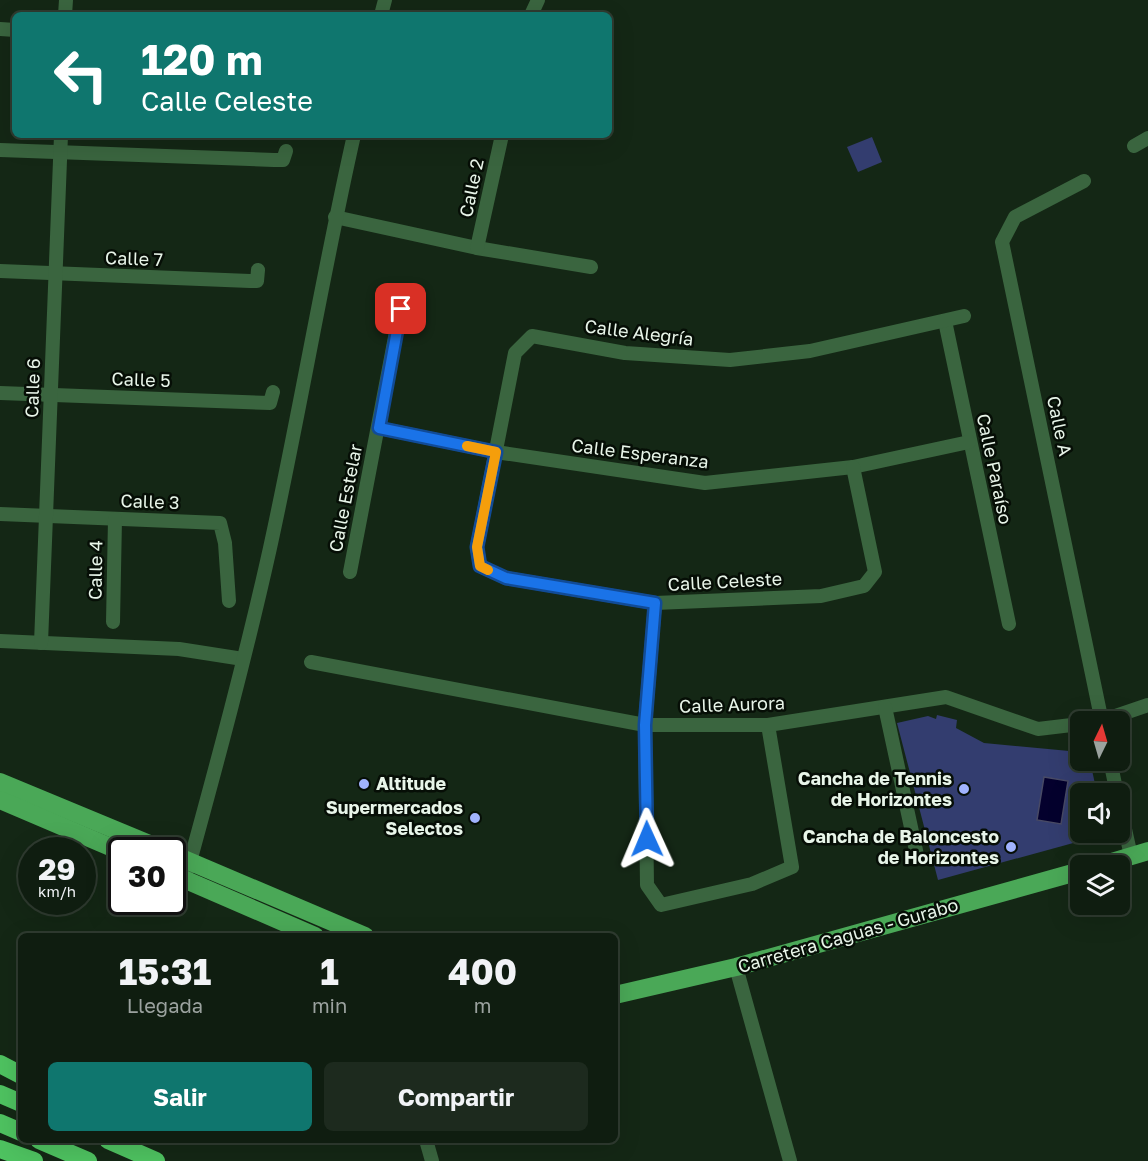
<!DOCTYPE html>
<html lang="es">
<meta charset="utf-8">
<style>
body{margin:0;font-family:"Golos Text",sans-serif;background:#1d2a1e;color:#f1f3f6;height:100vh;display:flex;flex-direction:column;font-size:22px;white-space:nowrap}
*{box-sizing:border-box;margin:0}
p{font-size:20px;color:#9ba29f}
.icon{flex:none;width:33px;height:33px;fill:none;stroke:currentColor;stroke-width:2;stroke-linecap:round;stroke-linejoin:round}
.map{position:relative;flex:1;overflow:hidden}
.details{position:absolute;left:18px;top:933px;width:600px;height:210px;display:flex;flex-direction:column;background:#0f1d10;border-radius:9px;box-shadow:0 6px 24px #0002,0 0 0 2px #2f3b30}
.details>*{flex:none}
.hud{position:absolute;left:12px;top:12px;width:600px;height:126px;border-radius:9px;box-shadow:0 6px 24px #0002,0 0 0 2px #2f3b30;background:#0f766e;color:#fff;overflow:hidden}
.needle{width:39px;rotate:5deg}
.controls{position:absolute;left:1070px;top:711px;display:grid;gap:12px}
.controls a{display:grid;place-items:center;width:60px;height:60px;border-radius:9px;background:#0f1d10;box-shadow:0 6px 24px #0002,0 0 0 2px #2f3b30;font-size:30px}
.speed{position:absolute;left:18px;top:837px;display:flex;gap:12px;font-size:30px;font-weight:700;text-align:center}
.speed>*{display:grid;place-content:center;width:78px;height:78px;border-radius:50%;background:#0f1d10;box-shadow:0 6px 24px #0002,0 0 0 2px #2f3b30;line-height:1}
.speed small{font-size:15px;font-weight:400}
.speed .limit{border:3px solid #111;border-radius:9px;background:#fff;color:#111}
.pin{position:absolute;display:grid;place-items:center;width:51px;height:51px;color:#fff;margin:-26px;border-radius:12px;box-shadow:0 3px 9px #0006}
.me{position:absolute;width:66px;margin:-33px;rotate:359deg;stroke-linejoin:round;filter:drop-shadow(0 0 4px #0008)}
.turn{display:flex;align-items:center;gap:21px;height:126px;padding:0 30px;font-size:27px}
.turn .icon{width:78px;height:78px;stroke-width:2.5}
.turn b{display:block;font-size:42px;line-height:51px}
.eta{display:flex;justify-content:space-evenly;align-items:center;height:102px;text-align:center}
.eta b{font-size:36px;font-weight:700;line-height:42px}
.action{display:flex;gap:12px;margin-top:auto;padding:12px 30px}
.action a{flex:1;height:69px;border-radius:9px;background:#0f766e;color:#fff;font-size:24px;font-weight:700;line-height:69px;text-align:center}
.action a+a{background:#1d2a1e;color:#f1f3f6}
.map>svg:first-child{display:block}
</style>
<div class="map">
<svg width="1148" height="1161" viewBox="0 0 1148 1161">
<rect width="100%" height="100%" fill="#142715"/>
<g fill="#333d6f">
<path d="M872,137L882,162L858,172L847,147Z"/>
<path d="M937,715L957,720L956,728L984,743L1080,752V760L1090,761L1097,793L1080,794V832L1105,833L1106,834L938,880L897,723L928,716L936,719Z"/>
</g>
<path fill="#04002d" stroke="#484a65" stroke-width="1.5" d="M1044,777L1068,781L1061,824L1037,820Z"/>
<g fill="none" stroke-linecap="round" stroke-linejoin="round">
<g stroke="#3a653f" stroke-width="14">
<path d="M65,15L66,0"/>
<path d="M381,15L385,0"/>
<path d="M531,15L538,0"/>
<path d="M0,29L15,30"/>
<path d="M1134,146L1148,138"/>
<path d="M0,150L274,160H283L286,151"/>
<path d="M1084,181L1015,217L1002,242L1102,722"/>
<path d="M335,217L477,248L591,267"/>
<path d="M477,248L502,135"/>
<path d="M0,271L250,281H257L258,270"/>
<path d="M945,321L1009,624"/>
<path d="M0,393L270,403L273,392"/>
<path d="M379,428L496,452L705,483L853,467L969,442"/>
<path d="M853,467L875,572L864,586L821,596L655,603L506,578L480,566L477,547L515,353L532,336L625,353L730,360L810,351L964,316"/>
<path d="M0,514L220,523L225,543L229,601"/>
<path d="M350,572L404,290"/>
<path d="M655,603L645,725L647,885L661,905L752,884L792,867L768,725"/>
<path d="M113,622L115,519"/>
<path d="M0,641L179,649L243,659"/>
<path d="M41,643L61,135"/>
<path d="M311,662L645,725H768L946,697L1038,729L1080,724"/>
<path d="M885,707L917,855"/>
<path d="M1098,722L1148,705"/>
<path d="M1110,760L1117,794"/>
<path d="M1119,802L1131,856"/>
<path d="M188,869C217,763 246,656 270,548C300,411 323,272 354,135"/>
<path d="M736,967L790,1161"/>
<path d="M426,1140L432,1161"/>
</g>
<g stroke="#4aa857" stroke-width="18">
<path d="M0,782L164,850"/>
<path d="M0,800L122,852"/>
<path d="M172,854L365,936"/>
<path d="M1098,866L1148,851"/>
<path d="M172,874L315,936"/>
<path d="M615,995L736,967L1080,871"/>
</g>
<g stroke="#4ec260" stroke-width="18">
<path d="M0,1064L21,1075"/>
<path d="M0,1094L21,1103"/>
<path d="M0,1123L21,1132"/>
<path d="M39,1140L88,1161"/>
<path d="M108,1140L156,1161"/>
<path d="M0,1149L34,1161"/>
</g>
</g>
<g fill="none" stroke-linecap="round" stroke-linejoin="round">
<g stroke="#114b97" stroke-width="15">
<path id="route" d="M401,309L379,428L496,452L477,547L480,566L506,578L655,603L645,725L647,839"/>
</g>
<use href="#route" stroke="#1a73e8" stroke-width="10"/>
<path stroke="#f59e0b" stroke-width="10" d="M467,446L496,452L477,547L480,566L488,570"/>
</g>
<g fill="#a1b3fd" stroke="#060e06" stroke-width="2">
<circle cx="364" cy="784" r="6"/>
<circle cx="964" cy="789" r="6"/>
<circle cx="475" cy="818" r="6"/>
<circle cx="1011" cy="847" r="6"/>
</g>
<g text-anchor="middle" stroke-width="5" stroke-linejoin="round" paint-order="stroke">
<g font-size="18" fill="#e8f5e9" stroke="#060e06">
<text transform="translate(472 188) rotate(-78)" y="6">Calle 2</text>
<text transform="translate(134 259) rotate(2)" y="6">Calle 7</text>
<text transform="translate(639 333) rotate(7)" y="6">Calle Alegría</text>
<text transform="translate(141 380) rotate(2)" y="6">Calle 5</text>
<text transform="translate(33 388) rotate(-88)" y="6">Calle 6</text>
<text transform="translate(1059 426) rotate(78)" y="6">Calle A</text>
<text transform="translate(640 454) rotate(7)" y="6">Calle Esperanza</text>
<text transform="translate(994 469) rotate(78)" y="6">Calle Paraíso</text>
<text transform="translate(346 498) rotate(-79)" y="6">Calle Estelar</text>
<text transform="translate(150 502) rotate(2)" y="6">Calle 3</text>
<text transform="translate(96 570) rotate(-89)" y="6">Calle 4</text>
<text transform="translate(725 582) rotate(-3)" y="6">Calle Celeste</text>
<text transform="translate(732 705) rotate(-2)" y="6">Calle Aurora</text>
<text transform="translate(848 936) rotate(-16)" y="6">Carretera Caguas - Gurabo</text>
</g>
<g font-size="18" font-weight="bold" fill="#e8f5e9" stroke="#060e06" text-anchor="end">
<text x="952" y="785">Cancha de Tennis<tspan x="952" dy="21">de Horizontes</tspan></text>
<text x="376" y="790" text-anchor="start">Altitude</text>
<text x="463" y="814">Supermercados<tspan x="463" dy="21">Selectos</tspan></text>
<text x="999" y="843">Cancha de Baloncesto<tspan x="999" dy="21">de Horizontes</tspan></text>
</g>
</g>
</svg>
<div class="controls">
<a><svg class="needle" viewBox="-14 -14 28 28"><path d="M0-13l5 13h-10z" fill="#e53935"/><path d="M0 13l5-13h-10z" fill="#9ba29f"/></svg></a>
<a><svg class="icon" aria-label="sound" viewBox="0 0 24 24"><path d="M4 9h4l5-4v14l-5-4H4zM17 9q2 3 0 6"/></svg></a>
<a><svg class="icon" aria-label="layers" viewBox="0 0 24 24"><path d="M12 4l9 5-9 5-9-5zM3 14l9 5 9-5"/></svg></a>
</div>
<div class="speed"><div>29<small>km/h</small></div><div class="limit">30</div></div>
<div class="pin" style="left:401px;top:309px;background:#d93025"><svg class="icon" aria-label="arrive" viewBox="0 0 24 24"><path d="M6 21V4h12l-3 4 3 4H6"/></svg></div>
<svg class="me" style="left:647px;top:839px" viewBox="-20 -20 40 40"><path d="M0-17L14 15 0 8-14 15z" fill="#1a73e8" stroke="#fff" stroke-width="4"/></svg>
<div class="hud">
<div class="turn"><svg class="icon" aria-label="left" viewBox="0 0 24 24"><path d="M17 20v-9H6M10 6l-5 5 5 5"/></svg><div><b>120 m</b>Calle Celeste</div></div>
</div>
<section class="details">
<div class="eta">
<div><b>15:31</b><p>Llegada</p></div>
<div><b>1</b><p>min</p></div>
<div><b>400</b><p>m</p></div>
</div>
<div class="action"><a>Salir</a><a>Compartir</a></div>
</section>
</div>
